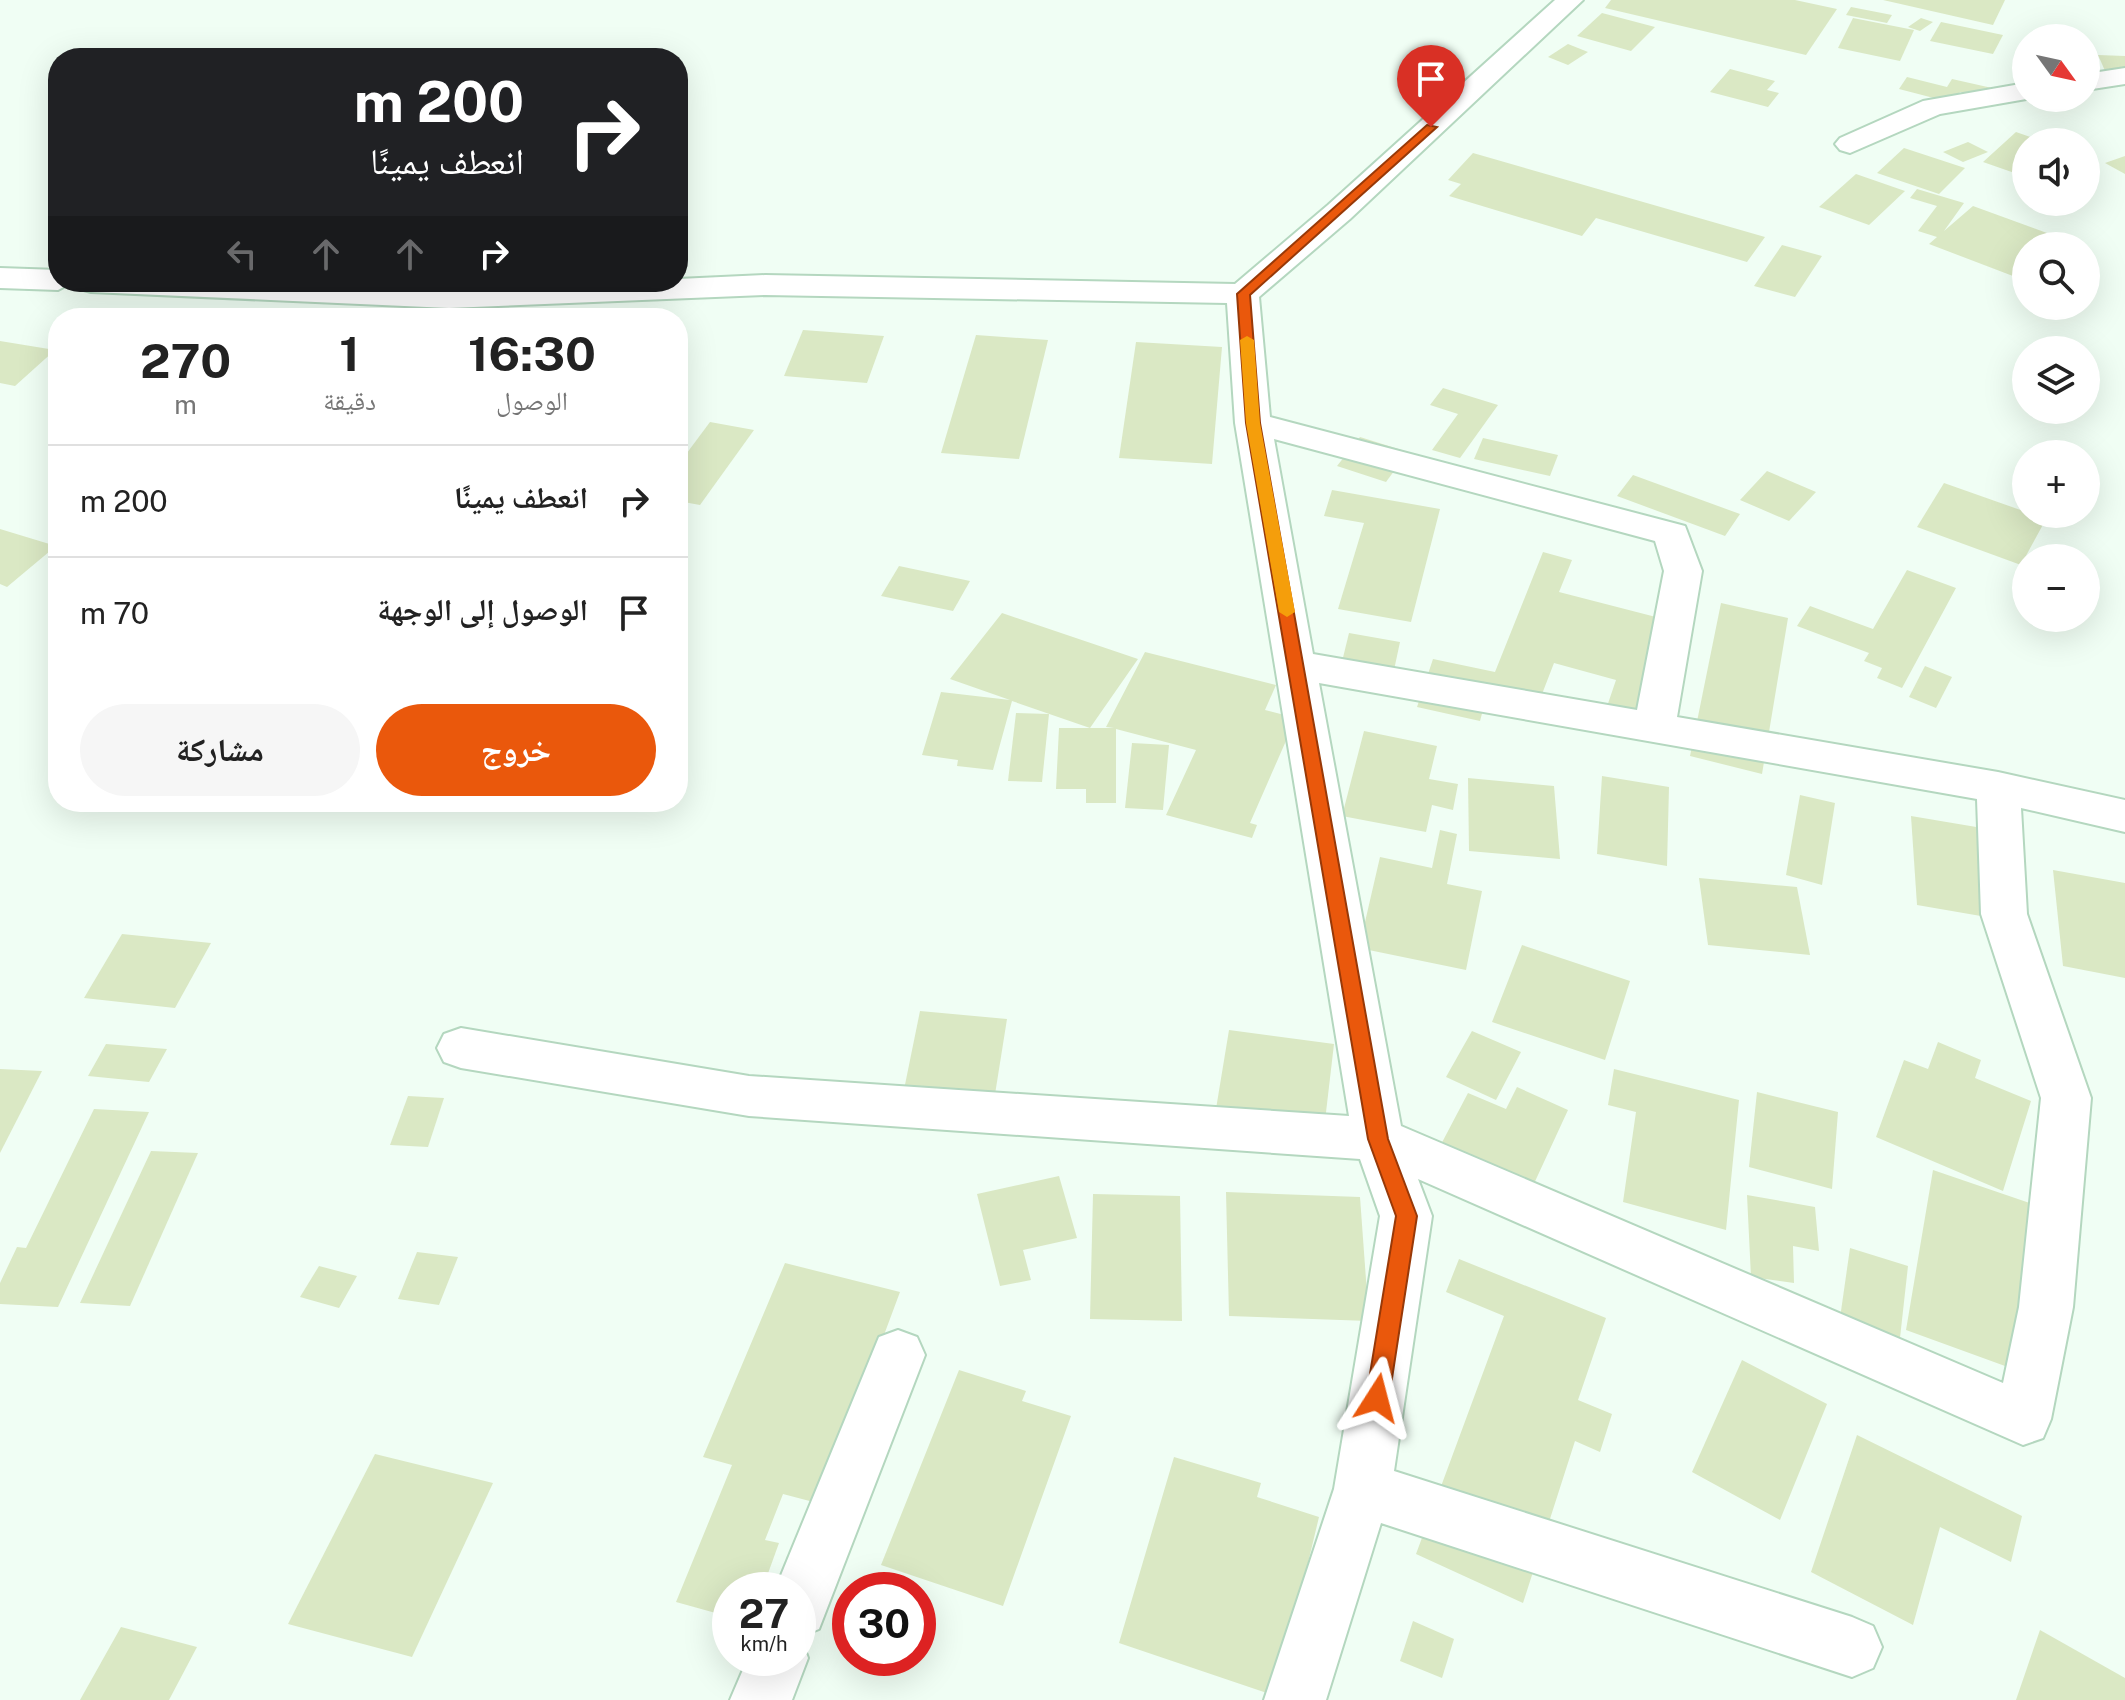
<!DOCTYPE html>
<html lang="ar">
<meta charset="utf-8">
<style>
body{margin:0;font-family:"Public Sans","Noto Naskh Arabic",sans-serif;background:#f6f6f6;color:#222;direction:rtl;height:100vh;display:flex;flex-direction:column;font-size:30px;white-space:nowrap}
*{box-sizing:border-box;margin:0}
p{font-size:26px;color:#767676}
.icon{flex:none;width:44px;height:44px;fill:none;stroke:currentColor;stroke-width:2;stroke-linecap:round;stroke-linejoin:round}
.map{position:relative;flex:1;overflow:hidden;direction:ltr}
.panel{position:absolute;left:48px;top:308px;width:640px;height:504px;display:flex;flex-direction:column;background:#fff;border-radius:32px;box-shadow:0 8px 32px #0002;direction:rtl}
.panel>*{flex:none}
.banner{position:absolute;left:48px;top:48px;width:640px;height:244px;border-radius:32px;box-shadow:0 8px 32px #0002;direction:rtl;background:#202124;color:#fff;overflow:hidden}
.needle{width:52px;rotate:123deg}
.fabs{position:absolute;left:2012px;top:24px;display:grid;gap:16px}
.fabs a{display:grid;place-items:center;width:88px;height:88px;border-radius:50%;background:#fff;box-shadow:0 8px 32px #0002;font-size:40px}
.speed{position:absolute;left:712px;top:1572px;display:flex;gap:16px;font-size:40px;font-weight:700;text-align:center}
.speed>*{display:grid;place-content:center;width:104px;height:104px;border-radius:50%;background:#fff;box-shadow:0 8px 32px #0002;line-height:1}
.speed small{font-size:20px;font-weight:400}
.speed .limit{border:12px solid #d22;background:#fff;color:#111}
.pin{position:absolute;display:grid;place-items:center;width:68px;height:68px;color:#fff;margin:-82px -34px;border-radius:50% 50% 50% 0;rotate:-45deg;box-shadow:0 0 8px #0007}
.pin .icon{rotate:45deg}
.me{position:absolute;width:88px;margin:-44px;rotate:9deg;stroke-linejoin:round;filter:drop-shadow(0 0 6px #0008)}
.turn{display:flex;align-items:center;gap:28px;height:168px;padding:0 32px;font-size:36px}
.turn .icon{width:104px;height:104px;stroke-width:2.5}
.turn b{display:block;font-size:56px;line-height:68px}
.lanes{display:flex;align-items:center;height:76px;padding:0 32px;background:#0003;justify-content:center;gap:40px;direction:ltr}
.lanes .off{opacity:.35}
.eta{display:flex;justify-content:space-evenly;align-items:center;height:136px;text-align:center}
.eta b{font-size:48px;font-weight:700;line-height:56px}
.cta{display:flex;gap:16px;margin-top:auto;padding:16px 32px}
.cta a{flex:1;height:92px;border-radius:48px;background:#ea580c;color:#fff;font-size:32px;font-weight:700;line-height:92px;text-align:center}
.cta a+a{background:#f6f6f6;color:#222}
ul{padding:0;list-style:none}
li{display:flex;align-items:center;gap:24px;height:112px;padding:0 32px;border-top:2px solid #e0e0e0}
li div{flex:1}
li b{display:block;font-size:30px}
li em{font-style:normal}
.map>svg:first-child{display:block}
</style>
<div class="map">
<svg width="2125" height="1700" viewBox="0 0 2125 1700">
<rect width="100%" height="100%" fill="#f0fef4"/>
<g fill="#dae8c4">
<path d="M1611,0H1795L1837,9L1806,55L1605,8Z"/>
<path d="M1883,0H2005L1993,25Z"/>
<path d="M1851,7L1892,15L1887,23L1846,15Z"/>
<path d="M1602,13L1655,27L1631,51L1577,36Z"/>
<path d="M1853,18L1914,30L1900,61L1838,48Z"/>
<path d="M1921,18L1933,22L1920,31L1908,27Z"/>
<path d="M1941,22L2003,35L1993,54L1930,41Z"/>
<path d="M1568,44L1588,52L1568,65L1548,57Z"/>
<path d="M2098,55L2125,56V75L2106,73Z"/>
<path d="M1730,69L1775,81L1767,90L1779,93L1768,107L1710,92Z"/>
<path d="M1907,77L1947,87L1952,79L1992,88L1985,99L1960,92L1953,103L1899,89Z"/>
<path d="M2016,132L2042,141L2026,142V177L1983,162Z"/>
<path d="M1968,142L1988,152L1963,162L1943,152Z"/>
<path d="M1904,148L1965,168L1939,194L1877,173Z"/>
<path d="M1473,153L1765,237L1747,262L1596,218L1582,236L1449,196L1461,184L1448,180Z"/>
<path d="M2125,156V174L2105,163Z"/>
<path d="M1856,174L1905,191L1869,225L1819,207Z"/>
<path d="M1917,189L1964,203L1944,231L1973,206L2074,243L2070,246H2026V281L1929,244L1937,237L1918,231L1937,206L1910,198Z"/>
<path d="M1782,245L1822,256L1795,297L1754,286Z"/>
<path d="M803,330L884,336L867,383L784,376Z"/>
<path d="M976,335L1048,340L1019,459L941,453Z"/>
<path d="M0,341L55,350L15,386L0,383Z"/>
<path d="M1136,342L1222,347L1212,464L1119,458Z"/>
<path d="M1443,388L1498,405L1460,458L1432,450L1458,414L1430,405Z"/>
<path d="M710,422L754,430L700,505L678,501V465Z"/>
<path d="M1360,437L1408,452L1386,482L1337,466Z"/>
<path d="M1483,438L1558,455L1550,476L1474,459Z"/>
<path d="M1767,471L1816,492L1789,521L1740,500Z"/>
<path d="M1633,475L1740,514L1725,536L1617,496Z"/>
<path d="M1944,483L2046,519L2021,565L1917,527Z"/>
<path d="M1332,490L1440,509L1411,622L1338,609L1364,523L1324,516Z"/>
<path d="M0,529L56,546L7,587L0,584Z"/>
<path d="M1543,552L1572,560L1559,592L1683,624L1647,740L1600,727L1616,680L1554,663L1532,720L1484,706L1480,721L1417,707L1433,659L1495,672Z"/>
<path d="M899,566L970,581L953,611L881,596Z"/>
<path d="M1907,570L1956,588L1902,688L1877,678L1882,668L1864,661L1869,653L1797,626L1810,606L1873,629Z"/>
<path d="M1721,603L1788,618L1762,774L1690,756Z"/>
<path d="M1002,613L1138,659L1090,728L1012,701L993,770L957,766L958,760L922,755L941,692L1010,700L950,679Z"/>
<path d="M1349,633L1400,642L1391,684L1339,674Z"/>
<path d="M1145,652L1276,685L1265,710L1296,718L1250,823L1257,825L1252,838L1166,815L1196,750L1116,729V803H1086V789H1056L1059,728H1114L1106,727Z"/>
<path d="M1925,666L1952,677L1936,708L1909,697Z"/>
<path d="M1016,713L1049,714L1042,782L1008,781Z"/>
<path d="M1364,731L1437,746L1429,779L1458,784L1453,810L1432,805L1426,832L1342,816Z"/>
<path d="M1132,743L1169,745L1163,810L1125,808Z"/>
<path d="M1602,776L1669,787L1667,866L1597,854Z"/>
<path d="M1468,778L1554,786L1560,859L1469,851Z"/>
<path d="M1800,795L1835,803L1822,885L1786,875Z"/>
<path d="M1911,816L1994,830L2004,920L1917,905Z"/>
<path d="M1440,830L1457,834L1447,884L1482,891L1466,970L1359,948L1380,857L1432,868Z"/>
<path d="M2053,870L2125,883V978L2063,966Z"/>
<path d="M1699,878L1797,887L1810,955L1708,945Z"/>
<path d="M122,934L211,943L175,1008L84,998Z"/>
<path d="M1522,945L1630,981L1605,1060L1492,1022Z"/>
<path d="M920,1011L1007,1019L989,1132L897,1124Z"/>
<path d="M1229,1030L1334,1044L1323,1138L1214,1121Z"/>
<path d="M1472,1031L1521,1052L1496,1100L1446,1077Z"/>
<path d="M1938,1042L1981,1060L1975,1078L2031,1101L2003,1191L1876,1137L1904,1060L1928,1069Z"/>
<path d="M106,1044L167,1049L149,1082L88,1076Z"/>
<path d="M0,1069L42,1071L0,1153Z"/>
<path d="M1614,1069L1739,1100L1726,1230L1623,1202L1636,1112L1608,1105Z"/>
<path d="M1517,1087L1568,1110L1520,1214L1427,1171L1468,1093L1506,1109Z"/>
<path d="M1757,1092L1838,1112L1832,1189L1749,1167Z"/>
<path d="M408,1096L444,1098L428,1147L390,1145Z"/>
<path d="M94,1109L149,1112L58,1307L0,1304V1283L17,1247L26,1248Z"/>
<path d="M151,1151L198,1153L130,1306L80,1303Z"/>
<path d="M1933,1170L2047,1209L2027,1374L1906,1330Z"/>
<path d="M1059,1176L1077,1238L1023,1250L1031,1280L1000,1286L977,1194Z"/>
<path d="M1226,1192L1360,1197L1369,1321L1229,1316Z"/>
<path d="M1093,1194L1180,1196L1182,1321L1090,1319Z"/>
<path d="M1747,1195L1815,1207L1819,1251L1793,1246L1794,1283L1751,1277Z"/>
<path d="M1850,1248L1908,1266L1900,1338L1840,1318Z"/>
<path d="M417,1252L458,1257L439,1305L398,1299Z"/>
<path d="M1459,1259L1606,1318L1578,1400L1612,1414L1600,1452L1575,1441L1523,1603L1416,1554L1504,1316L1446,1292Z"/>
<path d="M785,1263L900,1292L821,1504L783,1494L765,1540L779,1543L762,1590H730V1617L676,1602L732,1465L703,1457Z"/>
<path d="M319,1266L357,1276L339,1308L300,1297Z"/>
<path d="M1742,1360L1827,1404L1780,1520L1692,1472Z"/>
<path d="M959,1370L1026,1391L1022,1401L1071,1416L1003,1606L881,1565Z"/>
<path d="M1857,1435L2022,1516L2011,1562L1940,1527L1913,1625L1811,1572Z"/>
<path d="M375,1454L493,1483L412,1657L288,1624Z"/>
<path d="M1174,1457L1261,1483L1257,1497L1319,1517L1276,1696L1119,1643Z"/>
<path d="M1413,1621L1454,1639L1442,1678L1400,1661Z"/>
<path d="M121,1627L197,1647L169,1700H80Z"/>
<path d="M2040,1630L2125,1678V1700H2016Z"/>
</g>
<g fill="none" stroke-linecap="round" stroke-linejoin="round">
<g stroke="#b4d7bf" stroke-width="4">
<g id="minor">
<path d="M1555,0H1583L1350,219L1259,297L1270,417L1685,526L1702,571L1677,717L1998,772L2125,800V832L2021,808L2027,914L2091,1098L2073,1307L2051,1419L2043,1438L2023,1445L1418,1179L1432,1216L1394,1471L1852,1617L1873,1626L1882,1647L1873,1668L1852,1677L1381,1523L1326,1700H1264L1334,1489L1380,1216L1360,1159L749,1116L461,1068L444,1062L437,1048L444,1034L461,1028L749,1076L1349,1116L1235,423L1227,303L765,295L449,308L91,292L80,289L75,282H308L449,288L678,282V279L765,275L1235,284L1328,205ZM1274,439L1655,541L1664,571L1637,710L1313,654ZM1319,683L1977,799L1981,914L2041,1098L2019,1307L2003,1383L1401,1126Z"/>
<path d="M2125,68V84L2086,90V74Z"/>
<path d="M2026,83V98H2032L1940,114L1850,153L1840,150L1835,144L1840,138L1923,101Z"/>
<path d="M0,268L58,270V282H73L58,290L0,288Z"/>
<path d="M898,1330L917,1337L925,1355L819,1629L800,1637L808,1658L792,1700H730L748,1658H798V1590H775L879,1337Z"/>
</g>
</g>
<use href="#minor" fill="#fff" fill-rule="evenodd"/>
</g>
<path fill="#ea580c" stroke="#983908" stroke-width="2" d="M1427,125L1437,127L1250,295L1260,423L1388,1139L1417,1216L1389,1398L1385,1405L1377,1409L1369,1405L1366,1398L1396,1216L1368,1139L1246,423L1237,294Z"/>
<path fill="#f59e0b" d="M1247,336L1254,340L1260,423L1295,612L1287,617L1279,612L1246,423L1240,340Z"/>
</svg>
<div class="fabs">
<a><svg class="needle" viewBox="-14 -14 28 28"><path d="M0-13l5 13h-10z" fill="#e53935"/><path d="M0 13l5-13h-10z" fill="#767676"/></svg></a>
<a><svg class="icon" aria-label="sound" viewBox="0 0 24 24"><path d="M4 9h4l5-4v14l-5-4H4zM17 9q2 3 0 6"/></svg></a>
<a><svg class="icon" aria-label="search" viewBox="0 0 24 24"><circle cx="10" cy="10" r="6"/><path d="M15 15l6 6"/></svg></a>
<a><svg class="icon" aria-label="layers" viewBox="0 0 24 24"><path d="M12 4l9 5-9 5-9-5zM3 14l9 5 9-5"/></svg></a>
<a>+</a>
<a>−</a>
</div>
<div class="speed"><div>27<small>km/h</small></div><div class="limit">30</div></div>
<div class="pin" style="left:1431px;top:127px;background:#d93025"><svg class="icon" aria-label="arrive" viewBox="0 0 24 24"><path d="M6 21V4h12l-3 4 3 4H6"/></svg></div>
<svg class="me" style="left:1377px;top:1398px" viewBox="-20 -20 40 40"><path d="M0-17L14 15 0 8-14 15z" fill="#ea580c" stroke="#fff" stroke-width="4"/></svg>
<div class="banner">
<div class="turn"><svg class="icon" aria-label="right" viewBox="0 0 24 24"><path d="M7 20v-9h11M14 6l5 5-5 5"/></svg><div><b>200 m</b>انعطف يمينًا</div></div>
<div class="lanes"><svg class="icon off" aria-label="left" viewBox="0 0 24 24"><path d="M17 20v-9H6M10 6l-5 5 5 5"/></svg><svg class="icon off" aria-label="ahead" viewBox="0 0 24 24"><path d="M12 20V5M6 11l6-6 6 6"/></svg><svg class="icon off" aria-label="ahead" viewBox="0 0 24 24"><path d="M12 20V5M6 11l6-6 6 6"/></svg><svg class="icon" aria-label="right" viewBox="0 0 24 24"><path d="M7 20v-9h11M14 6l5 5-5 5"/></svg></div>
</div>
<section class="panel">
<div class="eta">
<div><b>16:30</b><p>الوصول</p></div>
<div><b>1</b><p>دقيقة</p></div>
<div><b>270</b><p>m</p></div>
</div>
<ul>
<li><svg class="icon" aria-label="right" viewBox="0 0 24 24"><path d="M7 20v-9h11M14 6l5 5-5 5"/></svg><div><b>انعطف يمينًا</b></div><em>200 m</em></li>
<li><svg class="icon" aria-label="arrive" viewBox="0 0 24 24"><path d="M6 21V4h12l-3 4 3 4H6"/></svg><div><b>الوصول إلى الوجهة</b></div><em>70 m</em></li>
</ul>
<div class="cta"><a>خروج</a><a>مشاركة</a></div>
</section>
</div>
